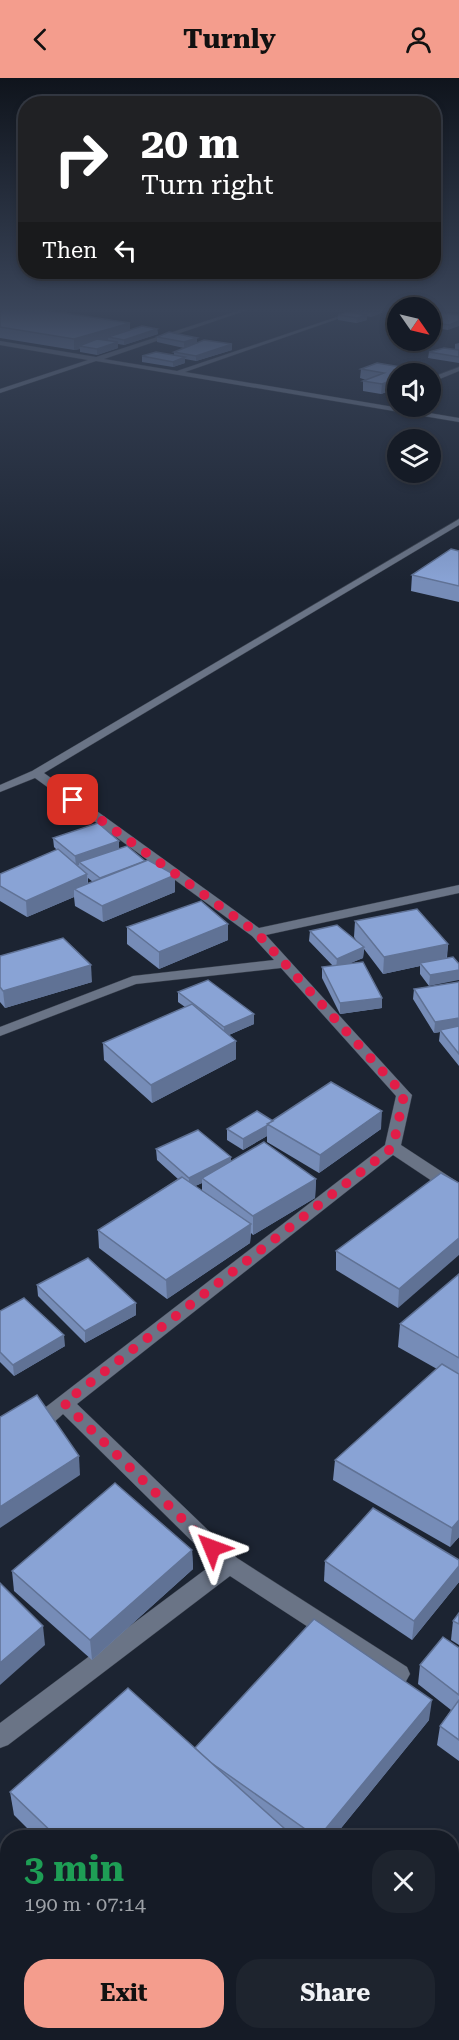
<!DOCTYPE html>
<meta charset="utf-8">
<style>
body{margin:0;font-family:"Roboto Serif",serif;background:#1e242e;color:#f1f3f6;height:100vh;display:flex;flex-direction:column;font-size:22px;white-space:nowrap}
*{box-sizing:border-box;margin:0}
p{font-size:20px;color:#9da1a7}
.icon{flex:none;width:33px;height:33px;fill:none;stroke:currentColor;stroke-width:2;stroke-linecap:round;stroke-linejoin:round}
.map{position:relative;flex:1;overflow:hidden}
.panel{position:absolute;left:0px;top:1752px;width:459px;height:210px;display:flex;flex-direction:column;background:#151b26;border-radius:24px 24px 0 0;box-shadow:0 3px 9px #0003,0 0 0 2px #343943}
.panel>*{flex:none}
.hud{position:absolute;left:18px;top:18px;width:423px;height:183px;border-radius:24px;box-shadow:0 3px 9px #0003,0 0 0 2px #343943;background:#202124;color:#fff;overflow:hidden}
.needle{width:39px;rotate:124deg}
.fabs{position:absolute;left:387px;top:219px;display:grid;gap:12px}
.fabs a{display:grid;place-items:center;width:54px;height:54px;border-radius:50%;background:#151b26;box-shadow:0 3px 9px #0003,0 0 0 2px #343943;font-size:30px}
.pin{position:absolute;display:grid;place-items:center;width:51px;height:51px;color:#fff;margin:-26px;border-radius:12px;box-shadow:0 3px 9px #0006}
.me{position:absolute;width:66px;margin:-33px;rotate:314deg;stroke-linejoin:round;filter:drop-shadow(0 0 4px #0008)}
.turn{display:flex;align-items:center;gap:21px;height:126px;padding:0 24px;font-size:27px}
.turn .icon{width:78px;height:78px;stroke-width:2.5}
.turn b{display:block;font-size:42px;line-height:51px}
.then{display:flex;align-items:center;height:57px;padding:0 24px;background:#0003;gap:12px;font-size:22px}
.round{display:grid;place-items:center;flex:none;width:63px;height:63px;border-radius:24px;background:#1e242e}
.head{display:flex;align-items:center;justify-content:space-between;height:102px;padding:0 24px}
h1{font-size:36px;font-weight:700;line-height:45px;color:#1e9e55}
.primary-button{display:flex;gap:12px;margin-top:auto;padding:12px 24px}
.primary-button a{flex:1;height:69px;border-radius:24px;background:#f49d8d;color:#111;font-size:24px;font-weight:700;line-height:69px;text-align:center}
.primary-button a+a{background:#1e242e;color:#f1f3f6}
header{display:flex;justify-content:space-between;align-items:center;height:78px;padding:0 24px;background:#f49d8d;color:#111;font-size:27px;font-weight:700}
.map>svg:first-child{display:block}
</style>
<header><svg class="icon" aria-label="back" viewBox="0 0 24 24"><path d="M15 5l-7 7 7 7"/></svg>Turnly<svg class="icon" aria-label="person" viewBox="0 0 24 24"><circle cx="12" cy="8" r="4"/><path d="M4 21q1-7 8-7t8 7"/></svg></header>
<div class="map">
<svg width="459" height="1962" viewBox="0 0 459 1962">
<rect width="100%" height="100%" fill="#1c2432"/>
<g fill="none" stroke-linecap="round" stroke-linejoin="round">
<g stroke="#373e4a" stroke-width="1">
<g id="street">
<path d="M246,230H253L104,281L177,293L363,230H369L185,294L459,340V344L96,283L0,315V311L88,282L0,267V263L96,279Z"/>
<path d="M386,230H398V233Z"/>
<path d="M430,234L459,238V242L430,238Z"/>
<path d="M459,289V293L430,305V300Z"/>
<path d="M459,441V447L44,695L259,850L459,807V815L266,857L409,1014L412,1017L401,1067L459,1105V1118L453,1117L393,1077L77,1326L237,1480L407,1589L410,1596L395,1623L387,1626L379,1623L376,1616L385,1599L230,1498L8,1667L0,1670V1645L214,1485L63,1336C53,1345 43,1357 29,1352L26,1347L29,1342L385,1067L396,1018L281,890L136,906L0,958V949L133,898L274,882L252,858L35,700L0,714V707L32,693Z"/>
<path d="M0,1799L8,1802V1832L0,1828Z"/>
<path d="M12,1954H42L39,1962H9Z"/>
<path d="M151,1954H185L188,1962H154Z"/>
</g>
</g>
<use href="#street" fill="#6a7486" fill-rule="evenodd"/>
</g>
<g fill="#768cb7" fill-rule="evenodd">
<path d="M0,230L130,245V252L157,251L158,256L124,267L118,266V270L97,277L80,274V271L74,272L0,260Z"/>
<path d="M354,231L383,234L371,239L367,238V242L356,245L338,242V237L353,235Z"/>
<path d="M430,234L437,235V237H459L448,252L430,249Z"/>
<path d="M398,237V245L393,244V239Z"/>
<path d="M157,259L197,260V265L232,272L196,283L185,281V285L173,289L142,284V278L174,277V274L184,270L157,264Z"/>
<path d="M459,265V285L428,280L429,274L455,271V266Z"/>
<path d="M397,289L420,291L419,296H398V310L381,316L363,313V303L366,302L360,300L361,291Z"/>
<path d="M459,473V524L411,513L412,497Z"/>
<path d="M53,760L119,763V770L175,814L103,844L75,828L74,819L27,839L0,823V796L57,772L54,769ZM88,800L93,804L88,806Z"/>
<path d="M355,843L448,866L447,880L429,908L420,896V888L383,896L364,871L363,880L348,886L382,930L340,936L322,900V889L333,888L309,863L310,853L359,866L354,859Z"/>
<path d="M127,849L228,862L159,891L127,866Z"/>
<path d="M0,878L92,904L5,930L0,924Z"/>
<path d="M459,904V988L439,963L440,954L434,955L413,921L414,911Z"/>
<path d="M178,914L254,946L229,957L236,963V981L152,1025L104,982L103,965L185,929L178,924Z"/>
<path d="M273,1043L381,1051L319,1095L267,1064V1058L243,1072L227,1062V1051Z"/>
<path d="M156,1071L231,1079V1083L316,1101L315,1120L253,1157L251,1155L250,1165L167,1221L99,1170L98,1152L178,1101L157,1082ZM202,1105V1113L195,1108Z"/>
<path d="M441,1095L398,1230L336,1192V1173Z"/>
<path d="M459,1196V1459L450,1469L333,1402L335,1382L437,1291L398,1269L400,1246Z"/>
<path d="M37,1207L136,1225V1237L85,1265L38,1218Z"/>
<path d="M0,1233L65,1268L14,1298L0,1284Z"/>
<path d="M192,1472L193,1491L92,1582L14,1513L12,1493Z"/>
<path d="M459,1482V1504L412,1562L324,1503L325,1483Z"/>
<path d="M459,1535V1567L451,1562L453,1543Z"/>
<path d="M459,1570V1683L437,1667L440,1648L451,1632L418,1606L420,1587Z"/>
<path d="M429,1642L333,1760H37L14,1737L10,1714L195,1670Z"/>
</g>
<g fill="#607295">
<path d="M382,230H384L383,234L371,239V233Z"/>
<path d="M367,237V242L356,245L357,240Z"/>
<path d="M459,243V248L448,252L449,247Z"/>
<path d="M130,245V255L108,259V262L85,269L79,268L80,271L74,272V261Z"/>
<path d="M157,251L158,256L124,267V262Z"/>
<path d="M197,260V265L184,270V264Z"/>
<path d="M118,264V270L97,277V271Z"/>
<path d="M232,266V272L196,283V278Z"/>
<path d="M185,279V285L173,289V284Z"/>
<path d="M420,291L419,296H410Z"/>
<path d="M398,300V310L381,316L382,306Z"/>
<path d="M119,763V773L79,784V787L76,788L75,778Z"/>
<path d="M87,796L88,812L74,811V819L27,839L26,823Z"/>
<path d="M175,797V814L103,844L102,828Z"/>
<path d="M228,846V862L159,891V874Z"/>
<path d="M448,866L446,883L420,885V888L383,896L384,879Z"/>
<path d="M364,869L363,880L336,891L337,881Z"/>
<path d="M91,887L92,904L5,930L3,913Z"/>
<path d="M459,892V902L429,908L430,897Z"/>
<path d="M382,920V930L340,936V925Z"/>
<path d="M254,936V946L224,959V949Z"/>
<path d="M459,940V951L440,952V954L434,955L435,944Z"/>
<path d="M236,963V981L152,1025L151,1007Z"/>
<path d="M382,1033L381,1051L319,1095L320,1077Z"/>
<path d="M267,1047V1058L243,1072V1061Z"/>
<path d="M231,1079V1090L202,1100V1105L189,1111V1100Z"/>
<path d="M316,1101L315,1120L253,1157V1138Z"/>
<path d="M251,1146L250,1165L167,1221L166,1202Z"/>
<path d="M459,1160V1177L398,1230L399,1211Z"/>
<path d="M136,1225V1237L85,1265V1253Z"/>
<path d="M64,1257L65,1268L14,1298L13,1287Z"/>
<path d="M79,1378L80,1397L0,1450V1429Z"/>
<path d="M459,1442V1459L450,1469L452,1450Z"/>
<path d="M192,1472L193,1491L92,1582L90,1562Z"/>
<path d="M459,1488V1504L412,1562L414,1543Z"/>
<path d="M43,1548L45,1567L0,1607V1585Z"/>
<path d="M432,1622L429,1642L333,1760H318Z"/>
<path d="M8,1870V1892L0,1901V1879Z"/>
</g>
<g fill="#89a3d5" stroke="#607295" stroke-width="1.5">
<path d="M0,230H32L130,245L74,261L0,249Z"/>
<path d="M358,230H382L371,233L354,231Z"/>
<path d="M348,234L367,237L357,240L338,237Z"/>
<path d="M430,234L437,235L430,237Z"/>
<path d="M443,235L459,237V243L449,247L430,244V240Z"/>
<path d="M142,248L157,251L124,262L108,259Z"/>
<path d="M169,254L197,260L184,264L157,259Z"/>
<path d="M97,261L118,264L97,271L79,268Z"/>
<path d="M204,262L232,266L196,278L174,274Z"/>
<path d="M444,270L459,272V279L429,274Z"/>
<path d="M156,274L185,279L173,284L142,278Z"/>
<path d="M377,285L419,292L410,296H398V300L382,306L363,303L384,295L361,291Z"/>
<path d="M400,288L420,291L417,292L398,289Z"/>
<path d="M451,471L459,473V508L412,497Z"/>
<path d="M98,745L119,763L75,778L53,760Z"/>
<path d="M127,768L145,783L100,800L79,784Z"/>
<path d="M58,771L87,796L26,823L0,808V796Z"/>
<path d="M148,782L175,797L102,828L74,811Z"/>
<path d="M201,823L228,846L159,874L127,849Z"/>
<path d="M417,831L448,866L384,879L355,843Z"/>
<path d="M337,847L364,869L337,881L310,853Z"/>
<path d="M63,860L91,887L3,913L0,909V878Z"/>
<path d="M453,879L459,886V892L430,897L420,885Z"/>
<path d="M363,884L382,920L340,925L322,889Z"/>
<path d="M208,902L254,936L224,949L178,914Z"/>
<path d="M459,904V940L435,944L414,911Z"/>
<path d="M192,926L236,963L151,1007L103,965Z"/>
<path d="M459,948V976L440,952Z"/>
<path d="M331,1004L382,1033L320,1077L267,1046Z"/>
<path d="M257,1033L273,1043L267,1046L268,1047L243,1061L227,1051Z"/>
<path d="M198,1052L231,1079L189,1100L156,1071Z"/>
<path d="M264,1064L316,1101L253,1138L202,1100Z"/>
<path d="M441,1095L459,1105V1160L399,1211L336,1173Z"/>
<path d="M182,1099L251,1146L166,1202L98,1152Z"/>
<path d="M88,1180L136,1225L85,1253L37,1207Z"/>
<path d="M459,1196V1280L400,1246Z"/>
<path d="M24,1220L64,1257L13,1287L0,1274V1233Z"/>
<path d="M442,1286L459,1296V1442L452,1450L335,1382Z"/>
<path d="M37,1317L79,1378L0,1429V1339Z"/>
<path d="M115,1405L192,1472L90,1562L12,1493Z"/>
<path d="M373,1430L459,1482V1488L414,1543L325,1483Z"/>
<path d="M0,1505L43,1548L0,1585Z"/>
<path d="M459,1535V1546L453,1543Z"/>
<path d="M314,1541L432,1622L318,1760L210,1684L195,1670Z"/>
<path d="M443,1559L459,1570V1617L420,1587Z"/>
<path d="M128,1610L295,1760H58L10,1714Z"/>
<path d="M459,1622V1662L440,1648Z"/>
<path d="M0,1835L8,1842V1870L0,1879Z"/>
<path d="M459,1884V1962H408L413,1954H452V1896Z"/>
<path d="M151,1956L157,1962H146Z"/>
</g>
<linearGradient id="sky" x2="0" y2="1"><stop stop-color="#0f141c"/><stop offset="0.46" stop-color="#3a455a"/><stop offset="1" stop-color="#3a455a" stop-opacity="0"/></linearGradient>
<rect width="459" height="504" fill="url(#sky)"/>
<g fill="none" stroke-linecap="round" stroke-linejoin="round">
<path stroke="#e11d48" stroke-width="10" stroke-dasharray="0 18" d="M73,722L257,855L404,1017L393,1069L64,1325L212,1470"/>
</g>
</svg>
<div class="fabs">
<a><svg class="needle" viewBox="-14 -14 28 28"><path d="M0-13l5 13h-10z" fill="#e53935"/><path d="M0 13l5-13h-10z" fill="#9da1a7"/></svg></a>
<a><svg class="icon" aria-label="sound" viewBox="0 0 24 24"><path d="M4 9h4l5-4v14l-5-4H4zM17 9q2 3 0 6"/></svg></a>
<a><svg class="icon" aria-label="layers" viewBox="0 0 24 24"><path d="M12 4l9 5-9 5-9-5zM3 14l9 5 9-5"/></svg></a>
</div>
<div class="pin" style="left:73px;top:722px;background:#d93025"><svg class="icon" aria-label="arrive" viewBox="0 0 24 24"><path d="M6 21V4h12l-3 4 3 4H6"/></svg></div>
<svg class="me" style="left:212px;top:1470px" viewBox="-20 -20 40 40"><path d="M0-17L14 15 0 8-14 15z" fill="#e11d48" stroke="#fff" stroke-width="4"/></svg>
<div class="hud">
<div class="turn"><svg class="icon" aria-label="right" viewBox="0 0 24 24"><path d="M7 20v-9h11M14 6l5 5-5 5"/></svg><div><b>20 m</b>Turn right</div></div>
<div class="then">Then<svg class="icon" aria-label="left" viewBox="0 0 24 24"><path d="M17 20v-9H6M10 6l-5 5 5 5"/></svg></div>
</div>
<section class="panel">
<div class="head"><div><h1>3 min</h1><p>190 m · 07:14</p></div><a class="round"><svg class="icon" aria-label="close" viewBox="0 0 24 24"><path d="M6 6l12 12M18 6L6 18"/></svg></a></div>
<div class="primary-button"><a>Exit</a><a>Share</a></div>
</section>
</div>
